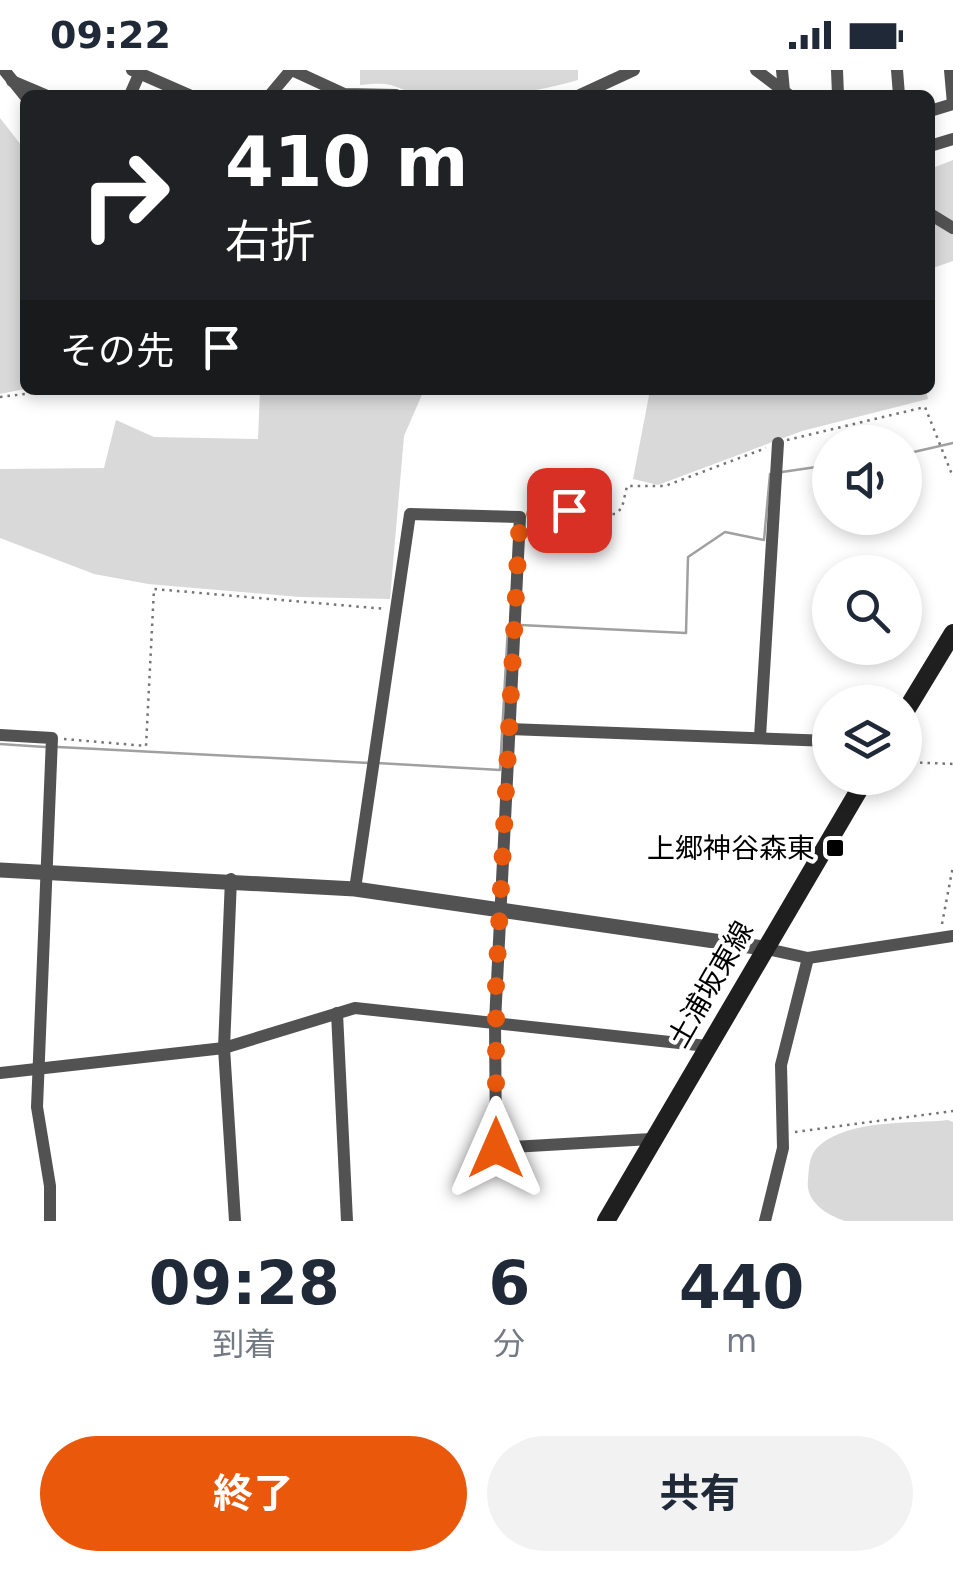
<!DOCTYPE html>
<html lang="ja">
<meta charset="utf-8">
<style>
body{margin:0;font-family:"DejaVu Sans","Noto Sans JP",sans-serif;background:#f2f2f3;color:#1f2937;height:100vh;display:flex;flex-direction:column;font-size:38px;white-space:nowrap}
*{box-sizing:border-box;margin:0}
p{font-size:32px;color:#747a83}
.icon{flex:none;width:55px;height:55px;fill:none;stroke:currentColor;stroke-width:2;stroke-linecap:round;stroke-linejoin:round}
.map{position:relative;height:1151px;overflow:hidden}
.drawer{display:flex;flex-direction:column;background:#fff;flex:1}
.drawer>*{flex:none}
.banner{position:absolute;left:20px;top:20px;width:915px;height:305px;border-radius:15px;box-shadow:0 5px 15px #0003;background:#202124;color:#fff;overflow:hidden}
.buttons{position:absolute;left:812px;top:355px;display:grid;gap:20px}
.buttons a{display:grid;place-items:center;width:110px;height:110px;border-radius:50%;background:#fff;box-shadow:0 5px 15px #0003;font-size:50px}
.pin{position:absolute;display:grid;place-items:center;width:85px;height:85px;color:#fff;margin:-42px;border-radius:20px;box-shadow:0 5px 15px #0006}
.me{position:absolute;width:110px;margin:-55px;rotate:0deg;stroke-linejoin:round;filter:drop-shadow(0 0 8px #0008)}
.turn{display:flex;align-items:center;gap:35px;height:210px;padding:0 40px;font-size:45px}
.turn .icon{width:130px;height:130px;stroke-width:2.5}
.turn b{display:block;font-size:70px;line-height:85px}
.then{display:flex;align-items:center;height:95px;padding:0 40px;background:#0003;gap:20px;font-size:38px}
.eta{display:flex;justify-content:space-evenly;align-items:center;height:170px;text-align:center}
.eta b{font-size:60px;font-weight:700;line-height:70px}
.button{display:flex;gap:20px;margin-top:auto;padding:20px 40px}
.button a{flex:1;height:115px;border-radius:60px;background:#ea580c;color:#fff;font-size:40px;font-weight:700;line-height:115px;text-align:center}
.button a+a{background:#f2f2f3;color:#1f2937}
.status{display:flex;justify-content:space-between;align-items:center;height:70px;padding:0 50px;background:#fff;direction:ltr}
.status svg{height:28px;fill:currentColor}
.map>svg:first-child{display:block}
</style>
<div class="status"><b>09:22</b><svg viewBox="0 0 49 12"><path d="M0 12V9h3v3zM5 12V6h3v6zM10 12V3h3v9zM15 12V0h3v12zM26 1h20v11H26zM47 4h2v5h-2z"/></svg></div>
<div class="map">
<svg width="953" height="1151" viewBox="0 0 953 1151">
<rect width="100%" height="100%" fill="#fff"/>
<g fill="#d9d9d9">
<path d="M360,0H578V10C538,22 461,34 421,25C389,17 397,11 360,15Z"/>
<path d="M0,48L25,80V319L0,324Z"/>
<path d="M953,90V191L930,199V99Z"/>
<path d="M260,320H424L404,366L390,529L300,527L148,514L94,504L0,468V399L104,398L116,350L154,367L258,369Z"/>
<path d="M650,320H926L928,329L802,361L658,415L633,409Z"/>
<path d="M948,1050L953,1052V1151C930,1151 863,1151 845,1151C827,1145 805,1132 808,1110C809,1097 809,1084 820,1075C850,1049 911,1054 948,1050Z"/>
</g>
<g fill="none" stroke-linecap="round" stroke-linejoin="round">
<g stroke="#a0a0a0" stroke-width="2.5">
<path d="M905,384L953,373"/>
<path d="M782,402L830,395"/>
<path d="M520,555L686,563L688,487L725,462L764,470L770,404"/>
<path d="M0,674L45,677"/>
<path d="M58,677L369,693"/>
<path d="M377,693L500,700L508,556"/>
</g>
<g stroke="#747474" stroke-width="2.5" stroke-dasharray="2.5 5" stroke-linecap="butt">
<path d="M0,327L57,320"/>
<path d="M787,370L925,337L953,407"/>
<path d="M530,442L615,444L622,438L627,416H665L766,378"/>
<path d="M64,669L146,676L154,519L386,539"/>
<path d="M905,692L953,694"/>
<path d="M942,854L953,796"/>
<path d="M795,1062L953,1041"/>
</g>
<g stroke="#525252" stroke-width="12">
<path d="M4,0L25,26"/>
<path d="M132,0L189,25"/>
<path d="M292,0L344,24L396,25"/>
<path d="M756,0L789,25"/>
<path d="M782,0L784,21"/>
<path d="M837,0L838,25"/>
<path d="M897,0L899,25"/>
<path d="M12,11L45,25"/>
<path d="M130,25L141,0"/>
<path d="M270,25L291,0"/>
<path d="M580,25L634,0"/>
<path d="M930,41L953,34L950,0"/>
<path d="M930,76L953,69"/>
<path d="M930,144L953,158"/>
<path d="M509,659L830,671"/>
<path d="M0,665L52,668L37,1037L50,1116V1151"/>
<path d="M760,667L778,373"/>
<path d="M231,809L224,978L235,1151"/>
<path d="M355,819L410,444L520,447L495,952L496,1078L651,1069"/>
<path d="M763,878L808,888L953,866"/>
<path d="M337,943L347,1151"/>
<path d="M0,1003L224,978L355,938L707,976"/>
<path d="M765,1151L783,1078L781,995L808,888"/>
</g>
<path stroke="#525252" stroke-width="15" d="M0,800L355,819L763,878"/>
<g stroke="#1f1f1f" stroke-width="18">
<path d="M905,642L953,563"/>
<path d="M606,1151L866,708"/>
</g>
</g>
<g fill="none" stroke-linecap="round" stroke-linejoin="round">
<path stroke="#ea580c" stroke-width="18" stroke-dasharray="0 32.4" d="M496,1078V915L520,446L569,440"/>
</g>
<rect fill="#000" stroke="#fff" stroke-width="4" x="825" y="768" width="20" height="20" rx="5"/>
<g text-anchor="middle" stroke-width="8" stroke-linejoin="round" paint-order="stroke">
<g font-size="28" fill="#000" stroke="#fff" text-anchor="end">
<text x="815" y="788">上郷神谷森東</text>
</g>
<g font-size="28" fill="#000" stroke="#fff">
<text transform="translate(710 914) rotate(-60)" y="10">土浦坂東線</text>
</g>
</g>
</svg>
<div class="buttons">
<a><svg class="icon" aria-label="sound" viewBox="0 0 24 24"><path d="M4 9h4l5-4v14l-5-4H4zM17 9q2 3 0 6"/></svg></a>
<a><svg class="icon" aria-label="search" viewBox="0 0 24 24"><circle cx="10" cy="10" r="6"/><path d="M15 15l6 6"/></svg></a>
<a><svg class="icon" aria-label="layers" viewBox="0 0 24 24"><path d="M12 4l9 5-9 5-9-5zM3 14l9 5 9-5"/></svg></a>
</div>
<div class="pin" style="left:569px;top:440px;background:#d93025"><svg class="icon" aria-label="arrive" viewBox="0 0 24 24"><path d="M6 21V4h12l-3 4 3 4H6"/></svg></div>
<svg class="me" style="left:496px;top:1078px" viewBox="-20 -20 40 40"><path d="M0-17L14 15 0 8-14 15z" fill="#ea580c" stroke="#fff" stroke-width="4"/></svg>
<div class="banner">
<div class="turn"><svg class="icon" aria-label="right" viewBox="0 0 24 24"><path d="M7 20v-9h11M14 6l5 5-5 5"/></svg><div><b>410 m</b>右折</div></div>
<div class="then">その先<svg class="icon" aria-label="arrive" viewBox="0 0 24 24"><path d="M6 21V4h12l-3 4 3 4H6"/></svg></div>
</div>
</div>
<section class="drawer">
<div class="eta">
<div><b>09:28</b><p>到着</p></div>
<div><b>6</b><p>分</p></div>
<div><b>440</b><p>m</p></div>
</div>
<div class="button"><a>終了</a><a>共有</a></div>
</section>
